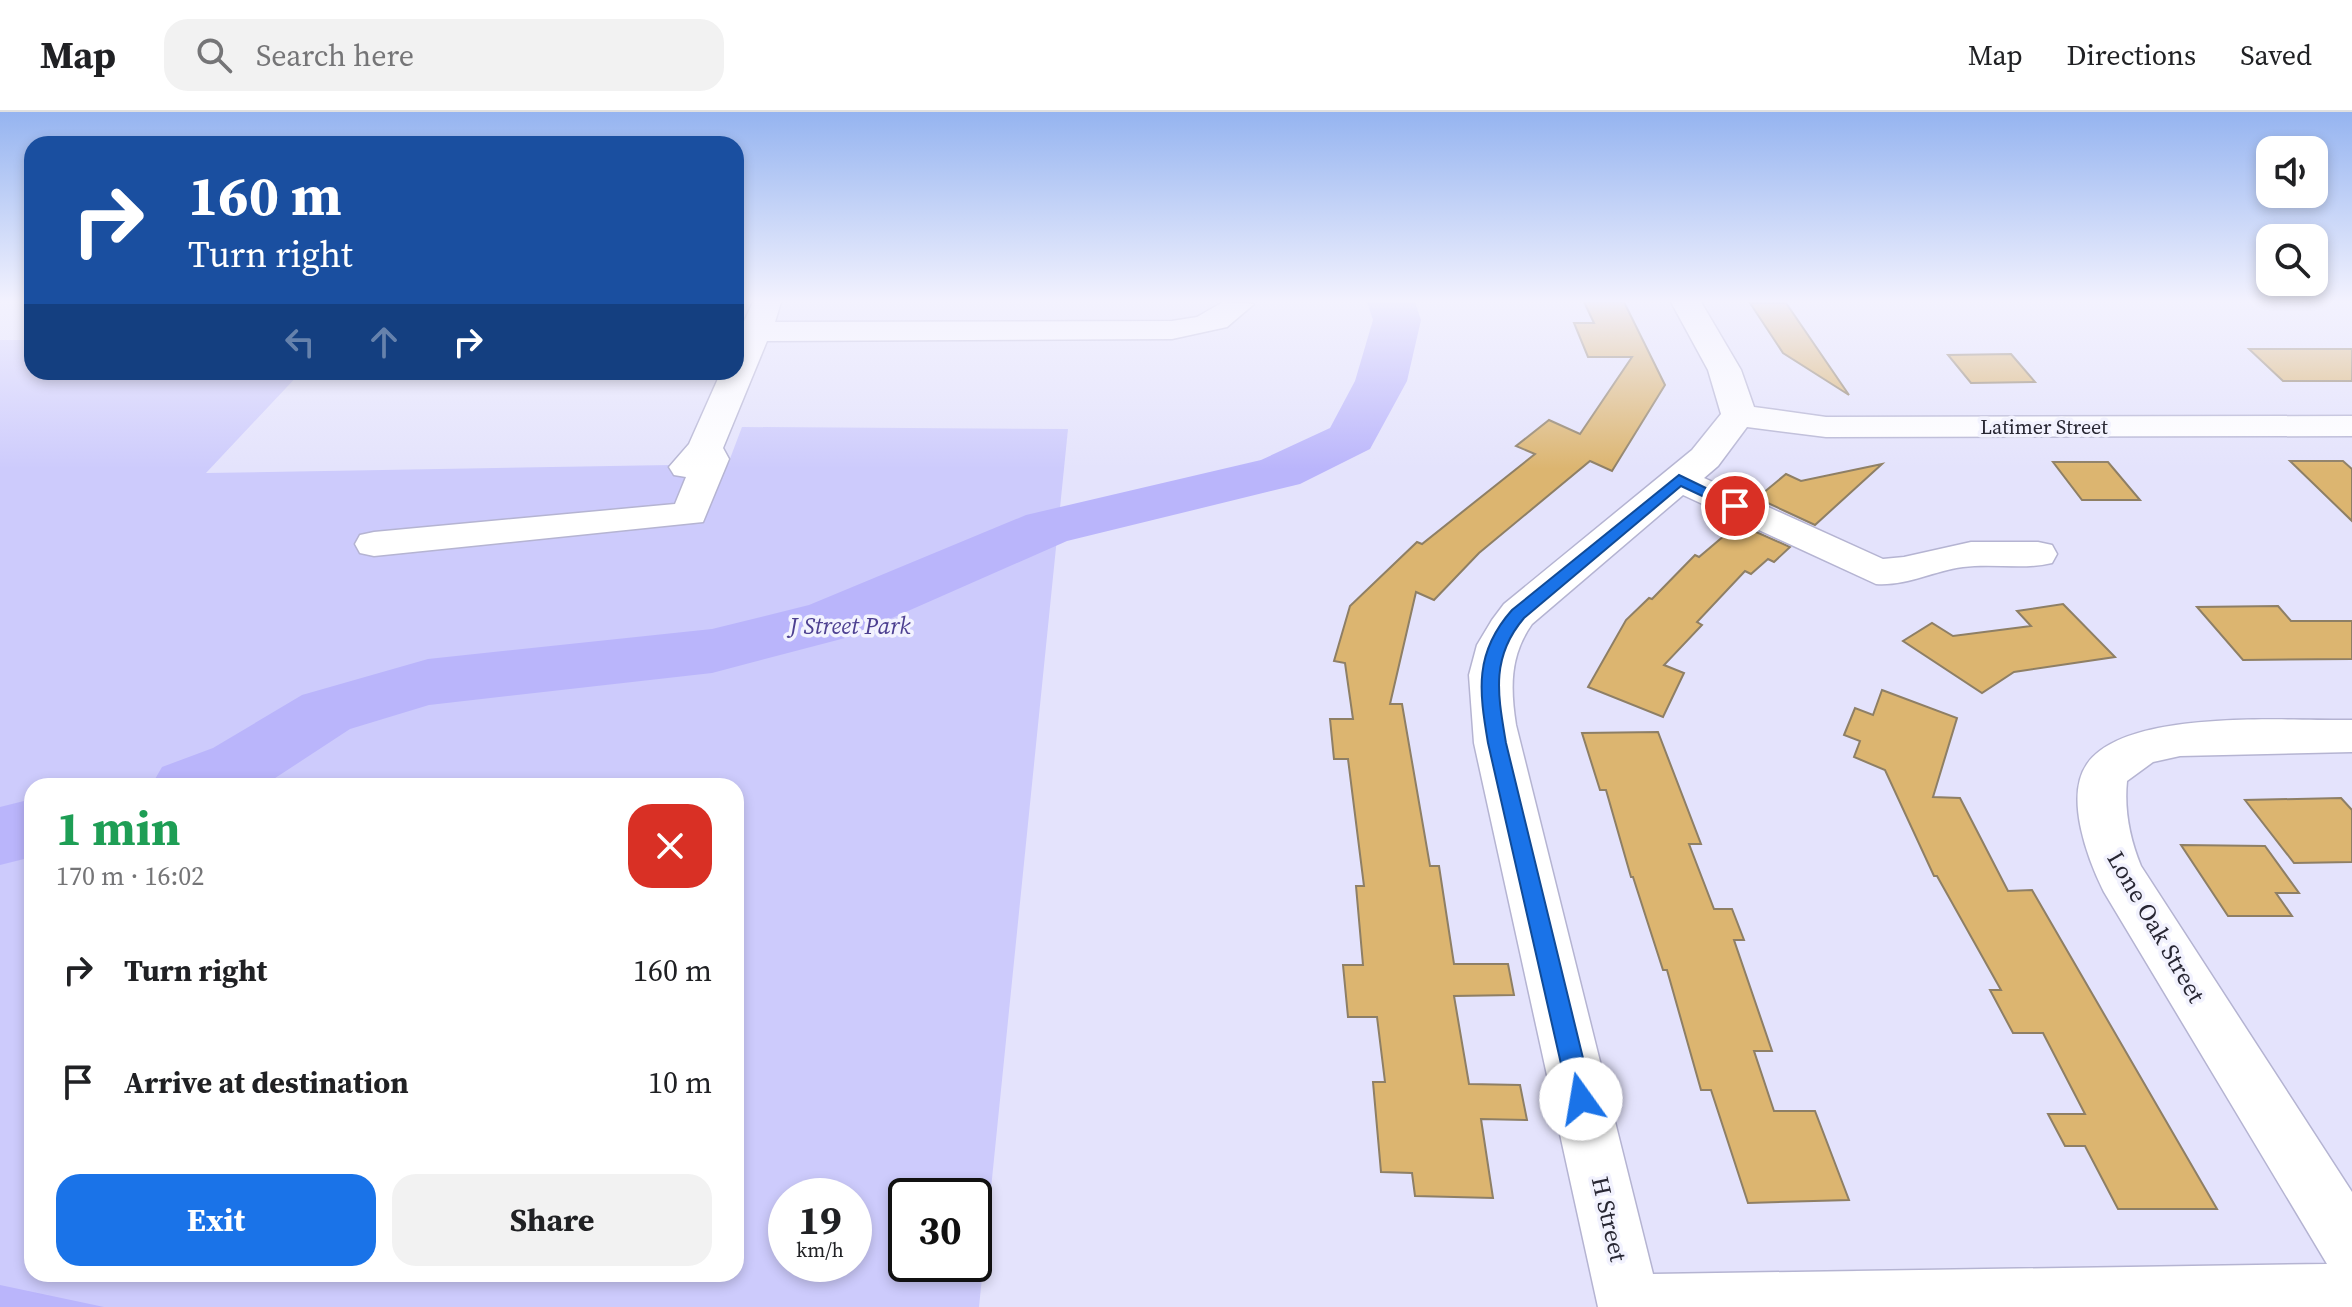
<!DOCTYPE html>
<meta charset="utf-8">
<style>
body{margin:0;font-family:"Source Serif 4",serif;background:#f2f2f2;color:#202124;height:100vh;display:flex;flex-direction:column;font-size:30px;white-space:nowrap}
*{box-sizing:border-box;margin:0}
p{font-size:26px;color:#757577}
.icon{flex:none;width:44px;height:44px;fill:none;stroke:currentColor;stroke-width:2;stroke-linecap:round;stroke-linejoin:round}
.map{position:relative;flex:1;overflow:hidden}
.details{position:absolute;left:24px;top:666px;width:720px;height:504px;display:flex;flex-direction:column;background:#fff;border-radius:24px;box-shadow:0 4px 12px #0003}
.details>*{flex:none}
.banner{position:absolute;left:24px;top:24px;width:720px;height:244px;border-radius:24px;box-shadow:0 4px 12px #0003;background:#1a4fa0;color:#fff;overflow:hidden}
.controls{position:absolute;left:2256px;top:24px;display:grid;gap:16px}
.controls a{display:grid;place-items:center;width:72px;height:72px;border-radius:16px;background:#fff;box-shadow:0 4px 12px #0003;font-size:40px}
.speed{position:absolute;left:768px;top:1066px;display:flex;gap:16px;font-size:40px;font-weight:700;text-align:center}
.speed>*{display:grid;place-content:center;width:104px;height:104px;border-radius:50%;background:#fff;box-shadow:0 4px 12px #0003;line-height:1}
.speed small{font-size:20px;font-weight:400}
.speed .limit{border:4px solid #111;border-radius:12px;background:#fff;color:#111}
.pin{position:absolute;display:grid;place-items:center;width:68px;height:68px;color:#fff;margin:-34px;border:4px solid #fff;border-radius:50%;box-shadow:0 2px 8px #0007}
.me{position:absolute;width:88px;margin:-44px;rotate:347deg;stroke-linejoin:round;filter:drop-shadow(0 0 6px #0008)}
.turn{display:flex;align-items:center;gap:28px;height:168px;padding:0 32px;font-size:36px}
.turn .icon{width:104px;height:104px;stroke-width:2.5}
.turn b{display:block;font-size:56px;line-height:68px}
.lanes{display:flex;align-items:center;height:76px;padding:0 32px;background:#0003;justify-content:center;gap:40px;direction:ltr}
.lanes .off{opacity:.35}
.round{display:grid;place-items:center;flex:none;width:84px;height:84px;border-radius:24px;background:#f2f2f2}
.summary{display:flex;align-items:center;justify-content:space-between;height:136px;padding:0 32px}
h1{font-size:48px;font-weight:700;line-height:60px;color:#1e9e55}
.primary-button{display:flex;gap:16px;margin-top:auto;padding:16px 32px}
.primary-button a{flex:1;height:92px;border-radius:24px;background:#1a73e8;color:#fff;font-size:32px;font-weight:700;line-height:92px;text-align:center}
.primary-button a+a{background:#f2f2f2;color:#202124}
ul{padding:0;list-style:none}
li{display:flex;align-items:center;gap:24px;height:112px;padding:0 32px}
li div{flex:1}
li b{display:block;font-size:30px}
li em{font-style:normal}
header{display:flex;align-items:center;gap:48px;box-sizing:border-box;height:112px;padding:0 40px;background:#fff;border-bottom:2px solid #e0e0e0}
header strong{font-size:38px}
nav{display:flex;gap:44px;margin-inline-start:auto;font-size:28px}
.search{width:560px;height:72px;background:#f2f2f2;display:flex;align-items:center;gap:20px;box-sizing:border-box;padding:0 28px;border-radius:24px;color:#757577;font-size:30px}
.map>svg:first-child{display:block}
</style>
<header>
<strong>Map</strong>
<div class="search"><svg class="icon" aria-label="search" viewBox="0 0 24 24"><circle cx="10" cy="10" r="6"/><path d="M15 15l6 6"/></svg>Search here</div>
<nav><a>Map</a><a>Directions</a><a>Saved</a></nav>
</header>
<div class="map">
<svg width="2352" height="1195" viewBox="0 0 2352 1195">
<rect width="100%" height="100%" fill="#e4e3fc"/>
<path fill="#cdcbfc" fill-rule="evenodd" d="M0,228H32V260H301L206,361L728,352L742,315L1068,317L979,1195H0ZM32,674H736V1162H32ZM786,1084H854V1152H786ZM906,1084H974V1152H906Z"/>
<path fill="#bab5fb" d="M0,1173L104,1195H0Z"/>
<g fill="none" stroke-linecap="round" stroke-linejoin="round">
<g fill="#bab5fb" fill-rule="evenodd">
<path d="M1367,190H1415L1421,208L1407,269L1370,337L1300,372L1067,429L849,525L712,561L429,593L350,617L263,674H151L162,655L213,636L302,583L428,547L712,517L809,493L1026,403L1261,348L1330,316L1355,269L1373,208Z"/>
<path d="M32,687V745L0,753V695Z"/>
</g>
</g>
<g fill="#dcb570" stroke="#8e7f65" stroke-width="2">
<path d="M1584,190H1624L1665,273L1612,359L1590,349L1479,441L1434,488L1416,480L1390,592H1402L1430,754H1439L1454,852H1508L1514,883L1454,884L1469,972L1520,973L1527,1008L1481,1007L1493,1086L1415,1084L1412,1061L1381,1060L1373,970H1385L1377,905H1348L1343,853H1363L1356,774H1364L1348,647H1334L1330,607H1353L1345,551L1334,549L1350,494L1417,430L1422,432L1535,342L1516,334L1549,308L1580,322L1632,245H1588L1574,211H1594Z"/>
<path d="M1750,191H1786L1849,283L1783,241Z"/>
<path d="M2249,237H2352V269H2283Z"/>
<path d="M2011,242L2035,270L1971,271L1948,243Z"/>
<path d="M2290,349H2343L2352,357V409Z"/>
<path d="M2053,350H2108L2140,388H2082Z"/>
<path d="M1882,352L1815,413L1757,386L1786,362L1801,369Z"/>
<path d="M1738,412L1790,435L1774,450L1768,447L1751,462L1745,459L1697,510L1702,513L1664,553L1684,561L1663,605L1588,575L1626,508L1649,486L1652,487L1695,443L1699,445Z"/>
<path d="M2063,492L2115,545L2014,560L1982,581L1903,529L1932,511L1953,524L2031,514L2017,499Z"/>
<path d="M2278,494L2291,509H2352V547L2243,548L2197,495Z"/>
<path d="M1882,578L1957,606L1933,685L1960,686L2008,779L2032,778L2217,1097H2118L2085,1034H2065L2048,1002H2085L2043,921H2013L1990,878H2001L1937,764H1934L1885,658L1854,645L1860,629L1844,623L1855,596L1873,603Z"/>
<path d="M1658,620L1701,732H1689L1714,797H1732L1744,828H1734L1772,939H1754L1774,999H1815L1849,1088L1748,1091L1711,978H1701L1667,858H1663L1633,765H1631L1606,678H1600L1582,621Z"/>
<path d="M2341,686L2352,698V750L2294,751L2245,688Z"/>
<path d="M2181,733L2265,734L2299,781H2276L2292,804H2228Z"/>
</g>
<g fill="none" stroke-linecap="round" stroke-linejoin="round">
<g stroke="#b5b4d2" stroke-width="3">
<g id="minor">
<path d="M753,190H781L775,210L1172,209L1197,205L1223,190L1254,192L1227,215L1172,227L767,229L723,336L729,347L703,410L374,444L360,441L355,432L360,423L374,420L675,392L686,365L674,363L669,355L689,332L721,260H736V227Z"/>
<path d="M1671,190H1701L1741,258L1754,295L1826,305L2352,304V324L1826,325L1747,315L1718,354L1704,366L1883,447L1904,445L1971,430H2038L2052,433L2057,442L2052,451C2023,458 1993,451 1963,455C1933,459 1907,474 1876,472L1683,383L1532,512C1510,543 1510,575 1516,613L1653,1162L2327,1152L2104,780C2088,748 2064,685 2087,652C2126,596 2289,609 2352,608V640L2180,644L2153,650L2127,669C2124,699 2130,727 2141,754L2352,1080V1195H1598L1474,631L1469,563L1477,533L1492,508L1504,492L1692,338L1721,302L1708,258Z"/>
</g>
</g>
<use href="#minor" fill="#fff" fill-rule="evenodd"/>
</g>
<linearGradient id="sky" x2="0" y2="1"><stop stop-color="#95b4f0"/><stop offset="0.53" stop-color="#f3f2fe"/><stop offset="1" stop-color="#f3f2fe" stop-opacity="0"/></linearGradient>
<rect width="2352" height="357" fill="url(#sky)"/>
<path fill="#1a73e8" stroke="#114b97" stroke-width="2" d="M1679,363L1743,394L1741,397H1730L1681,374L1524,506C1490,546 1498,583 1506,631L1593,987L1589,994L1581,998L1572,994L1569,987L1488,631C1479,578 1474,541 1512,498Z"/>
<g text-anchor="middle" stroke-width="7" stroke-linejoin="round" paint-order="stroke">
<g font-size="20" fill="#282733" stroke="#f2f2fe">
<text x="2044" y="322">Latimer Street</text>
</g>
<g font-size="24" font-style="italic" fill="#4c3f90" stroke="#f2f2fe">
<text x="850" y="522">J Street Park</text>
</g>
<g font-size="24" fill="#282733" stroke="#f2f2fe">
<text transform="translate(2156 815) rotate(60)" y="8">Lone Oak Street</text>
<text transform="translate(1609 1107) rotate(77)" y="8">H Street</text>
</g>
</g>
</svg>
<div class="controls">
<a><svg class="icon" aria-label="sound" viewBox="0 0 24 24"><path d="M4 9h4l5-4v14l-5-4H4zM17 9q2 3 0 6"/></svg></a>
<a><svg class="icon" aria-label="search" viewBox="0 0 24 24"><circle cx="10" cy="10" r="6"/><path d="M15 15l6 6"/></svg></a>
</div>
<div class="speed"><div>19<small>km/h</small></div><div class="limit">30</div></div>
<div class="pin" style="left:1735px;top:394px;background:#d93025"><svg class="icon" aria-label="arrive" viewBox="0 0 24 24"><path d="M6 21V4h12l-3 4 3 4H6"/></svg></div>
<svg class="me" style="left:1581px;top:987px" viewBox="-20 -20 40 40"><circle r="19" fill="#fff"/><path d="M0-13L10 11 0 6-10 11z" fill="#1a73e8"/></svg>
<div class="banner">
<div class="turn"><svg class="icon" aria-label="right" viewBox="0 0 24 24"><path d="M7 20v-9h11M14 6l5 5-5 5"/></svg><div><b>160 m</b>Turn right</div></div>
<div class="lanes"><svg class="icon off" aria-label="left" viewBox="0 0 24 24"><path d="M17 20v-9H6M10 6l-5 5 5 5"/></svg><svg class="icon off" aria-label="ahead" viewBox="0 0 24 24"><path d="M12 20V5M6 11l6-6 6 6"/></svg><svg class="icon" aria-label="right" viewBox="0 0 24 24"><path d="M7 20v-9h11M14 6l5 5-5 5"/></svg></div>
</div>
<section class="details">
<div class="summary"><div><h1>1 min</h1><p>170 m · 16:02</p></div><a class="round" style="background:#d93025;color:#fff"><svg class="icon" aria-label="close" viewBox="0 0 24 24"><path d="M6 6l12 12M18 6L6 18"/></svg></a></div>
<ul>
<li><svg class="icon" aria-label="right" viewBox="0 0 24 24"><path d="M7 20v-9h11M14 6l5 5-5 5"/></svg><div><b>Turn right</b></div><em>160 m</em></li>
<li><svg class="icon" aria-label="arrive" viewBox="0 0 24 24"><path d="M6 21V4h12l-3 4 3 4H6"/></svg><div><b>Arrive at destination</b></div><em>10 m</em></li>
</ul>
<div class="primary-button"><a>Exit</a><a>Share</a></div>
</section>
</div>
